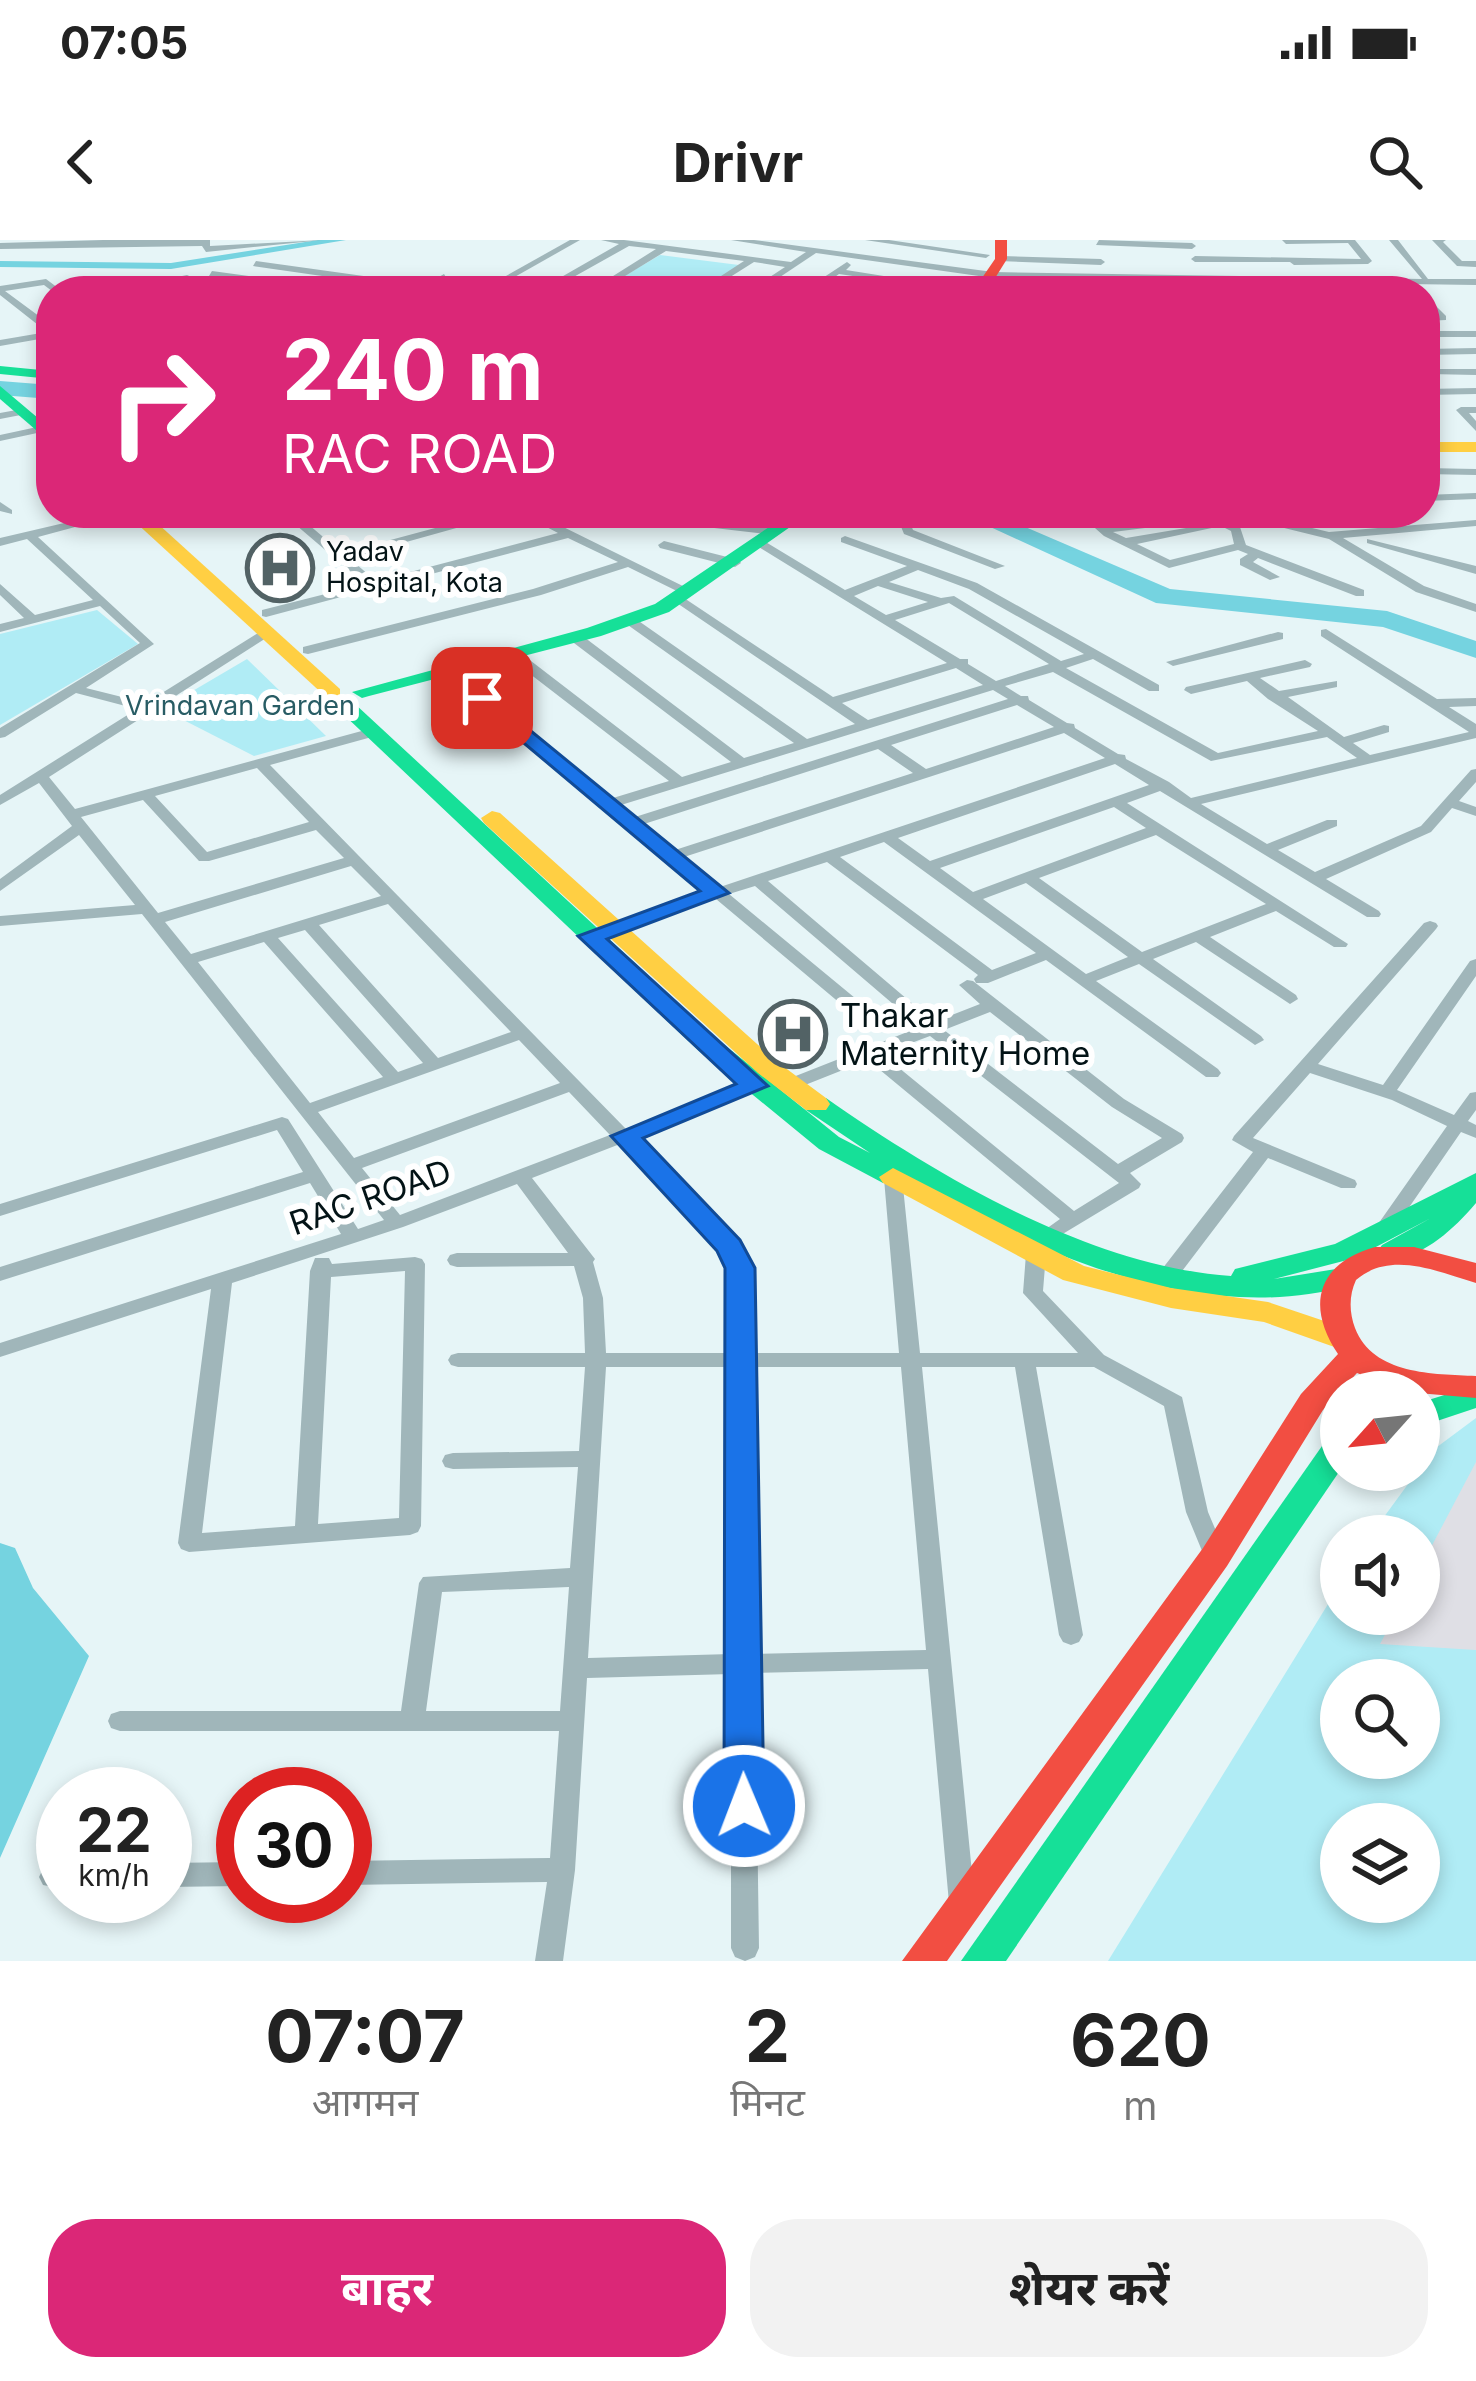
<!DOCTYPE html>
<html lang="hi">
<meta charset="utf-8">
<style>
body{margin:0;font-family:Inter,"Noto Sans Devanagari",sans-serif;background:#f2f2f2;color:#222;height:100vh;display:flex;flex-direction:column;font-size:45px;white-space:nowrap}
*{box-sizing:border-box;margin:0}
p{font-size:39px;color:#767676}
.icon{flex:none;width:66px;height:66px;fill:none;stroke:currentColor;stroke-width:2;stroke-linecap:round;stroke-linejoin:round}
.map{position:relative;height:1721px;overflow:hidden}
.side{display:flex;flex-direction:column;background:#fff;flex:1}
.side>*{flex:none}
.top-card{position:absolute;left:36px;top:36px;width:1404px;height:252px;border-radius:48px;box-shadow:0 6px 18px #0003;background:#db2777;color:#fff;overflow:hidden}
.needle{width:78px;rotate:243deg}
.controls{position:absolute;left:1320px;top:1131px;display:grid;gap:24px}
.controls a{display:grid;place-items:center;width:120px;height:120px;border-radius:50%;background:#fff;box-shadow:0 6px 18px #0003;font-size:60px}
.speed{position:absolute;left:36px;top:1527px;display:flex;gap:24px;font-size:60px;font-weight:700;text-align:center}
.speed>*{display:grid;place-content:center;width:156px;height:156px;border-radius:50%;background:#fff;box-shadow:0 6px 18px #0003;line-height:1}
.speed small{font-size:30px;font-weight:400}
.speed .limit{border:18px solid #d22;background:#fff;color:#111}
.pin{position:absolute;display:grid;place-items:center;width:102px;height:102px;color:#fff;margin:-51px;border-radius:24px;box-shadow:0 6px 18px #0006}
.me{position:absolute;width:132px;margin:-66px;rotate:359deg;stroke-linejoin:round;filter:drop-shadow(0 0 9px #0008)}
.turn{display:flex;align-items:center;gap:42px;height:252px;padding:0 48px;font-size:54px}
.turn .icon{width:156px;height:156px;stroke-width:2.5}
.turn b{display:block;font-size:84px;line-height:102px}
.eta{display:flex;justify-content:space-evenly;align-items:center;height:204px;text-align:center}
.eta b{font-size:72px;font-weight:700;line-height:84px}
.action{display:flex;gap:24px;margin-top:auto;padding:24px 48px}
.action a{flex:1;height:138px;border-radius:48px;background:#db2777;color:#fff;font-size:48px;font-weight:700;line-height:138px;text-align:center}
.action a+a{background:#f2f2f2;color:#222}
.status{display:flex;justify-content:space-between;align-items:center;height:84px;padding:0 60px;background:#fff;direction:ltr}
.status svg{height:33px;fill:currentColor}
header{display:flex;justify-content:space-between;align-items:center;height:156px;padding:0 48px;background:#fff;font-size:54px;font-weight:700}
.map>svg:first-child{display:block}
</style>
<div class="status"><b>07:05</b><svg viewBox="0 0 49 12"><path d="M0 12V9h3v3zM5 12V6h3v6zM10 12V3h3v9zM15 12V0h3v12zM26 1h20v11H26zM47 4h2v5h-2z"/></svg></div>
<header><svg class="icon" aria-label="back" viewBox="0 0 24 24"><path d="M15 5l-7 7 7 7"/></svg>Drivr<svg class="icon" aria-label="search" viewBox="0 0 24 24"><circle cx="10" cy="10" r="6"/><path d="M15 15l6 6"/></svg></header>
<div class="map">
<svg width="1476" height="1721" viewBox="0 0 1476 1721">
<rect width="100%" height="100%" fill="#e6f5f7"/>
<g fill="#b0ecf5" fill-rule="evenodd">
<path d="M660,15L739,25L699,51L609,45Z"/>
<path d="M97,370L138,404L0,485V394Z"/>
<path d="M247,419L326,496L254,516L162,469Z"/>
<path d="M1476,1178V1721H1108L1341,1343V1374H1419V1296H1370L1433,1210ZM1341,1440H1419V1518H1341ZM1341,1584H1419V1662H1341Z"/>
</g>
<path fill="#75d3e0" d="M0,1303L15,1308L33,1348L89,1416L0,1618Z"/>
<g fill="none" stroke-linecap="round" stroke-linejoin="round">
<path fill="#75d3e0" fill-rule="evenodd" d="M318,0H346L171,29L0,27V21L171,23Z"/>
<g fill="#75d3e0" fill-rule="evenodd">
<path d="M0,141L51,145V159L0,155Z"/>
<path d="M960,273H993L1170,349L1387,371L1476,401V418L1383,387L1156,363Z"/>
</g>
</g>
<path fill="#dfdfe5" d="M1476,1222V1410L1380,1404L1396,1374H1419V1330Z"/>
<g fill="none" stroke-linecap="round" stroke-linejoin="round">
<g fill="#a0b6ba" fill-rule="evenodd">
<path d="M103,0H210V6L323,0L206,12L202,6L0,9V3Z"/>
<path d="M570,0H580L490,51H479Z"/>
<path d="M601,0H624L791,22L806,12L731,0H754L993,32L1422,39L1389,0H1398L1428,39H1476V45L993,38L816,13L759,51H749L785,27L754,22L708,51H698L744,21L666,11L612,44L643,51H620L562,43L548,51H537L619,4ZM629,6L656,9L602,43L570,39Z"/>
<path d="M865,0H889L990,15L986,18Z"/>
<path d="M1099,0L1192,3L1196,6L1192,9L1096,5Z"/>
<path d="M1282,0H1355L1372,21L1368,24L1294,25L1290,22H1195L1191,19L1195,16L1361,19L1348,3L1286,4Z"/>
<path d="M1432,0H1446L1443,2L1462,21H1476V27L1457,26Z"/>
<path d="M1001,16L1101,19L1105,22L1101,25L998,21Z"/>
<path d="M256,21L385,39L389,42L385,45L253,26Z"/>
<path d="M847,22L851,25L846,30L972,50L956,51L839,34L825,44L863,51L818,48L803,51Z"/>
<path d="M212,31L338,48L342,51H318L209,36Z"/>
<path d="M444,34L447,39L426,51H415Z"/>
<path d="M187,35L223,51H211L186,41L128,51H109Z"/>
<path d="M46,39L62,51H52L44,45L5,51L51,85V97L0,106V100L47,92L0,55V46Z"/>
<path d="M1425,55L1446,76V80L1425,81V75H1435L1425,63Z"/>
<rect x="1425" y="91" width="51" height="6"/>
<path d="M1476,108V114L1425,115V109Z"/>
<path d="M1425,121L1435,129H1476V135L1429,134L1425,130Z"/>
<path d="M1476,148V154L1425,155V149Z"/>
<path d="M1461,167H1476V173H1469L1476,181V191L1456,170Z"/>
<path d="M22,169L27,172L26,174L0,179V173Z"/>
<path d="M51,184V190L0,201V195Z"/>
<path d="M1425,228L1476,229V235L1425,234Z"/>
<path d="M1476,253V259L1425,261V255Z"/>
<path d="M0,262L12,270V274L0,271Z"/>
<path d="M107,273H127L38,297L154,404L86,448L146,463L263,390L274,393L49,537L75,569L369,489H379V495L270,525L626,889L749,842H761L764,846L761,850L635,898L739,1006L750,1028L751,1113H899L883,927L892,921L901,927L920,1113H1078L1023,1053L1026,1014L1036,1008L1046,1014L1043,1051L1104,1115L1182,1157L1208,1272L1227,1317L1223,1323L1215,1326L1207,1323L1186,1272L1164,1166L1094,1127H1036L1083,1395L1079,1402L1071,1405L1063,1402L1059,1395L1015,1127H922L975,1663L972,1672L962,1675L952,1672L949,1663L928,1429L755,1433L759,1708L755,1717L745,1721L735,1717L731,1708V1434L587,1438L575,1630L563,1721H535L547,1642L345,1645V1621L550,1618L559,1491H120L111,1488L108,1481L111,1474L120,1471H401L419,1343L423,1337L570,1328L578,1227L453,1229L445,1227L442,1221L445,1215L453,1213L579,1211L585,1127H458L451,1125L448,1120L451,1115L458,1113H585L583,1058L574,1026L457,1027L450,1025L447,1020L450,1015L457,1013H568L517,944L403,987L232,1043L202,1293L295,1286L310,1031L315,1018H329L332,1024L415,1017L422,1019L425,1024L421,1286L418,1292L410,1295L189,1312L181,1309L178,1303L211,1049L0,1117V1103L341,994L310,943L0,1041V1027L303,932L277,890L0,976V964L282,877L288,879L358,989L384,980L142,674L0,686V676L135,665L79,595L0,651V639L72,586L39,543L0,565V555L137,469L76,453L5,497L0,498V488L140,403L100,366L0,392V384L24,378L0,355V344L35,375L93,360L27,299L0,306V298ZM257,528L309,582L207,612L155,556ZM143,560L199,621H209L316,590L344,618L158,673L81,577ZM351,626L381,656L191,714L165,682ZM388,664L511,792L438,818L319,685ZM305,690L423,823L398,832L278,698ZM264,702L383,837L310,863L198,722ZM519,800L560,843L354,918L318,872ZM569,852L610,895L400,975L362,928ZM620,904L721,1009L730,1028V1113H606L603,1058L593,1022L595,1019L532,938ZM405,1031L399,1278L318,1284L331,1037ZM606,1127H730L731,1414L588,1418ZM751,1127H901L926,1410L755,1414ZM569,1347L560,1471H426L442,1352Z"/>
<path d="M282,273H295L342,313L491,273H510L349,318L376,341L558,293L520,273H535L695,352L685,355L628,327L541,355L308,414L303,413V407L533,349L618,322L568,298L382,347L380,350L371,349L266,377L262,376V370L365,344Z"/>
<path d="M604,273H640L776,289L782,292L776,295L610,276Z"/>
<path d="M876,273H892L909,280L913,290L1005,326L995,329L904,294L900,284Z"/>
<path d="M1078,273H1091L1106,286L1213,273H1249L1329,292L1476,280V286L1343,298L1424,346L1476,364V372L1416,352L1329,299L1231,275L1228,281L1240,287L1246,305L1364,350V356H1356L1258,318L1253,322L1280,337L1270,340L1240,325V319L1248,314L1238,310L1169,328L1104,296ZM1217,279L1216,283L1126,298L1113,292ZM1221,286L1231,291L1234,304L1170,320L1137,304Z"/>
<path d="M845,296L977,343L1159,445V451H1149L1093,419L1066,428L1218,513L1318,491L1268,459L1247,441L1191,454L1184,450L1186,447L1305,420L1312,424L1310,427L1260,438L1279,451L1337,441V447L1288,457L1344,497L1384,485L1389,486V492L1353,503L1370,515L1469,492L1321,396V390L1326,389L1437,459L1476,458V466L1449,467L1476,484V498L1201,564L1267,604L1327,580H1337V586L1278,610L1315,632L1421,586L1471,530L1476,529V542L1459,561L1476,567V576L1452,568L1431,592L1326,639L1379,671L1381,674L1379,677H1367L1160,551L1127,563L1348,704L1346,707H1334L1276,671L1210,697L1296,755L1298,759L1290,764L1196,702L1153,719L1261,796L1264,800L1255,805L1139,724L1096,741L1218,829L1221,833L1218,837H1206L1046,720L988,743H976L974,739L978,735L827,622L768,641L934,782L980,764L959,745L967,740L973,741L1124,859L1182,894L1184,898L1182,902L1130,933L1141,944L1139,948L1056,998L1049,1000L1039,994L1060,979L868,820L795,849H783L780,845L783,841L920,787L755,646L729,654L878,777L881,781L878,785H866L716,659L596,699H584L582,696L584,693L707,652L630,587L625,586L623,582L444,431L451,427L456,428L613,558L669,541L508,417V411H518L682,537L731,522L570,400V394H580L744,518L794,503L625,383V377H633L807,499L855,484L671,359L681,356L833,457L947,423L754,304L764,301L845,350L907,326L841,302V298ZM918,330L969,349L1084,414L1061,421L954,356L941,358L889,342ZM878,346L928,362L886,375L854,356ZM949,363L1049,424L996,441L968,424V419H960L895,380ZM956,428L983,445L868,480L842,463ZM1053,432L1211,521L1327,497L1357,518L1191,558L1169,542L1126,519L1125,515L1118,514L1075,488L1074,484L1067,483L1029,460L1028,456H1021L1005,446ZM993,450L1008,459L635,577L621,565ZM1017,465L1054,487L926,529L891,505ZM1064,493L1105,518L720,647L684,617ZM878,509L913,533L675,610L644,584ZM1115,524L1149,545L930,621L898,598ZM1114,567L1146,588L973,652L940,628ZM1156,595L1266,664L1142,712L1039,638ZM884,602L1036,713L992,730L840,617ZM1026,643L1128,717L1086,734L983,659ZM990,772L1112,867L1162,898L1118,924L944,790ZM930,796L1119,943L1074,971L882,814Z"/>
<path d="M1367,299L1476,326V334L1367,303Z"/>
<path d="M664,301L739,320L741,323L735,327L660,308L658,305Z"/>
<path d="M1278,392L1283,393V399L1173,426L1166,422Z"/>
<path d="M1430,681L1436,683L1438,686L1436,689L1318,824L1383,845L1470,721L1476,719V736L1397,850L1454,875L1470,853L1476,852V870L1468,881L1476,885V898L1461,892L1390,995H1376L1373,991L1376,987L1447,886L1392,860L1310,833L1253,898L1355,940L1357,944L1355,948H1341L1268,918L1173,1043H1159L1156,1038L1159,1033L1253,912L1232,900L1234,896L1424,683Z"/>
<path d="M243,1622V1646L165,1647V1623Z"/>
<path d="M52,1625H63V1649L43,1645L39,1637L43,1629Z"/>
</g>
<g fill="#16e098" fill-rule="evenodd">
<path d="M0,126L51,131V139L0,134Z"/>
<path d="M0,146L51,189V203L0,159Z"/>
<path d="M790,273H810L669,372L601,396L369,456L362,458L352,452L587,388L655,364Z"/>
<path d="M348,462L355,464L716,798L839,897L870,913L806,870L802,864L806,858H826C939,937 1090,1026 1231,1036L1235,1029L1335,1004L1476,933V963C1452,991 1428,1012 1392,1022L1377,1012L1382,1005L1431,978L1355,1018L1274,1039L1336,1029L1347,1032L1351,1039L1347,1046C1200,1087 1030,1012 906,936L903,943H883L819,909L698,810L341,472L338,468Z"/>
<path d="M1476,1145V1168L1419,1187V1163Z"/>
<path d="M1341,1192V1229L1006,1721H961L1329,1196Z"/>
</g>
<g fill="#ffcf43" fill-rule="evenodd">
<rect x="1425" y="202" width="51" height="10"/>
<path d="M132,273H146L340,449V457H326L133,280Z"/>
<path d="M492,571L500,573L776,821L826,858L830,864L826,870H806L758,833L484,583L481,578Z"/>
<path d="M893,928L1084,1026L1171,1048L1268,1062L1351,1090L1355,1098L1351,1106L1340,1109L1264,1082L1171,1068L1063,1040L883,943L879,937Z"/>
</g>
<g fill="#f24e42" fill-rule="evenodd">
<path d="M995,0H1007V19L987,51H973L995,19Z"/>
<path d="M1375,1007H1414L1476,1023V1043C1438,1032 1391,1010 1356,1040C1349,1055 1349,1072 1355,1088C1373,1135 1434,1134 1476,1136V1158L1406,1152L1357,1133L1323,1170L1227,1326L947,1721H902L1203,1308L1301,1154L1338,1114C1305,1065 1318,1023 1375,1007Z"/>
</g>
</g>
<path fill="#1a73e8" stroke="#114b97" stroke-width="3" d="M482,451L729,653L607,699L768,846L643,898L740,1000L755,1028L764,1566L758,1578L744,1583L730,1578L724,1566L725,1028L717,1011L611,896L736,844L578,696L700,651L475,462L472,458Z"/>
<defs>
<g id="hospital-ring" transform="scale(3.45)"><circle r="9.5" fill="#fff" stroke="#526265" stroke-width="1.5"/><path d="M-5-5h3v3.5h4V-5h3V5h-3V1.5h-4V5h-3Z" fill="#526265"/></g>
</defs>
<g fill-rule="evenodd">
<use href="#hospital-ring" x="280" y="328"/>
<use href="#hospital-ring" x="793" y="794"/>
</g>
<g text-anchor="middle" stroke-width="12" stroke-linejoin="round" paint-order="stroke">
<g font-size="27" fill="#031316" stroke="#fff" text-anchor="start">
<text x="326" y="321">Yadav<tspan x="326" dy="31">Hospital, Kota</tspan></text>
</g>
<g font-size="27" fill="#285c64" stroke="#fff">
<text x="240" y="475">Vrindavan Garden</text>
</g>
<g font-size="33" fill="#031316" stroke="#fff" text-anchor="start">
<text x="840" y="787">Thakar<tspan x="840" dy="38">Maternity Home</tspan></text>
</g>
<g font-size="33" fill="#031316" stroke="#fff">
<text transform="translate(370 957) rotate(-19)" y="12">RAC ROAD</text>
</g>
</g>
</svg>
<div class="controls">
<a><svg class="needle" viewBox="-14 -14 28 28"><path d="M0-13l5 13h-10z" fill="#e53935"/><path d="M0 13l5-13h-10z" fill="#767676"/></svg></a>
<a><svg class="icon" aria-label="sound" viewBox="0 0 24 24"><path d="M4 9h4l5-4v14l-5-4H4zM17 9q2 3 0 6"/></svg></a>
<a><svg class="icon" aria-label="search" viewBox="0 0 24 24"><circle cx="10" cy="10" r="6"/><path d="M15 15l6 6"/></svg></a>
<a><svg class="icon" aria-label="layers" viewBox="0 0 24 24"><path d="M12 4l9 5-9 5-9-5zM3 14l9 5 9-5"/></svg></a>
</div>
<div class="speed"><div>22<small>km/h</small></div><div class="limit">30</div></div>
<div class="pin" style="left:482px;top:458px;background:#d93025"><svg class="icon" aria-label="arrive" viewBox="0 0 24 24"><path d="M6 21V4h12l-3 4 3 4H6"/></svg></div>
<svg class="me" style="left:744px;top:1566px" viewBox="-20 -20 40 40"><circle r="17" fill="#1a73e8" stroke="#fff" stroke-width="3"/><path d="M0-11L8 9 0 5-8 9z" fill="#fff"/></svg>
<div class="top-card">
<div class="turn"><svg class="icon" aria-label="right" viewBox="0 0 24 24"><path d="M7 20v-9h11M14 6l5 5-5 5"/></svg><div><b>240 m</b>RAC ROAD</div></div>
</div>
</div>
<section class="side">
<div class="eta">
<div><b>07:07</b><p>आगमन</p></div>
<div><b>2</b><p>मिनट</p></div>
<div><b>620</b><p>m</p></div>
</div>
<div class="action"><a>बाहर</a><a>शेयर करें</a></div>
</section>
